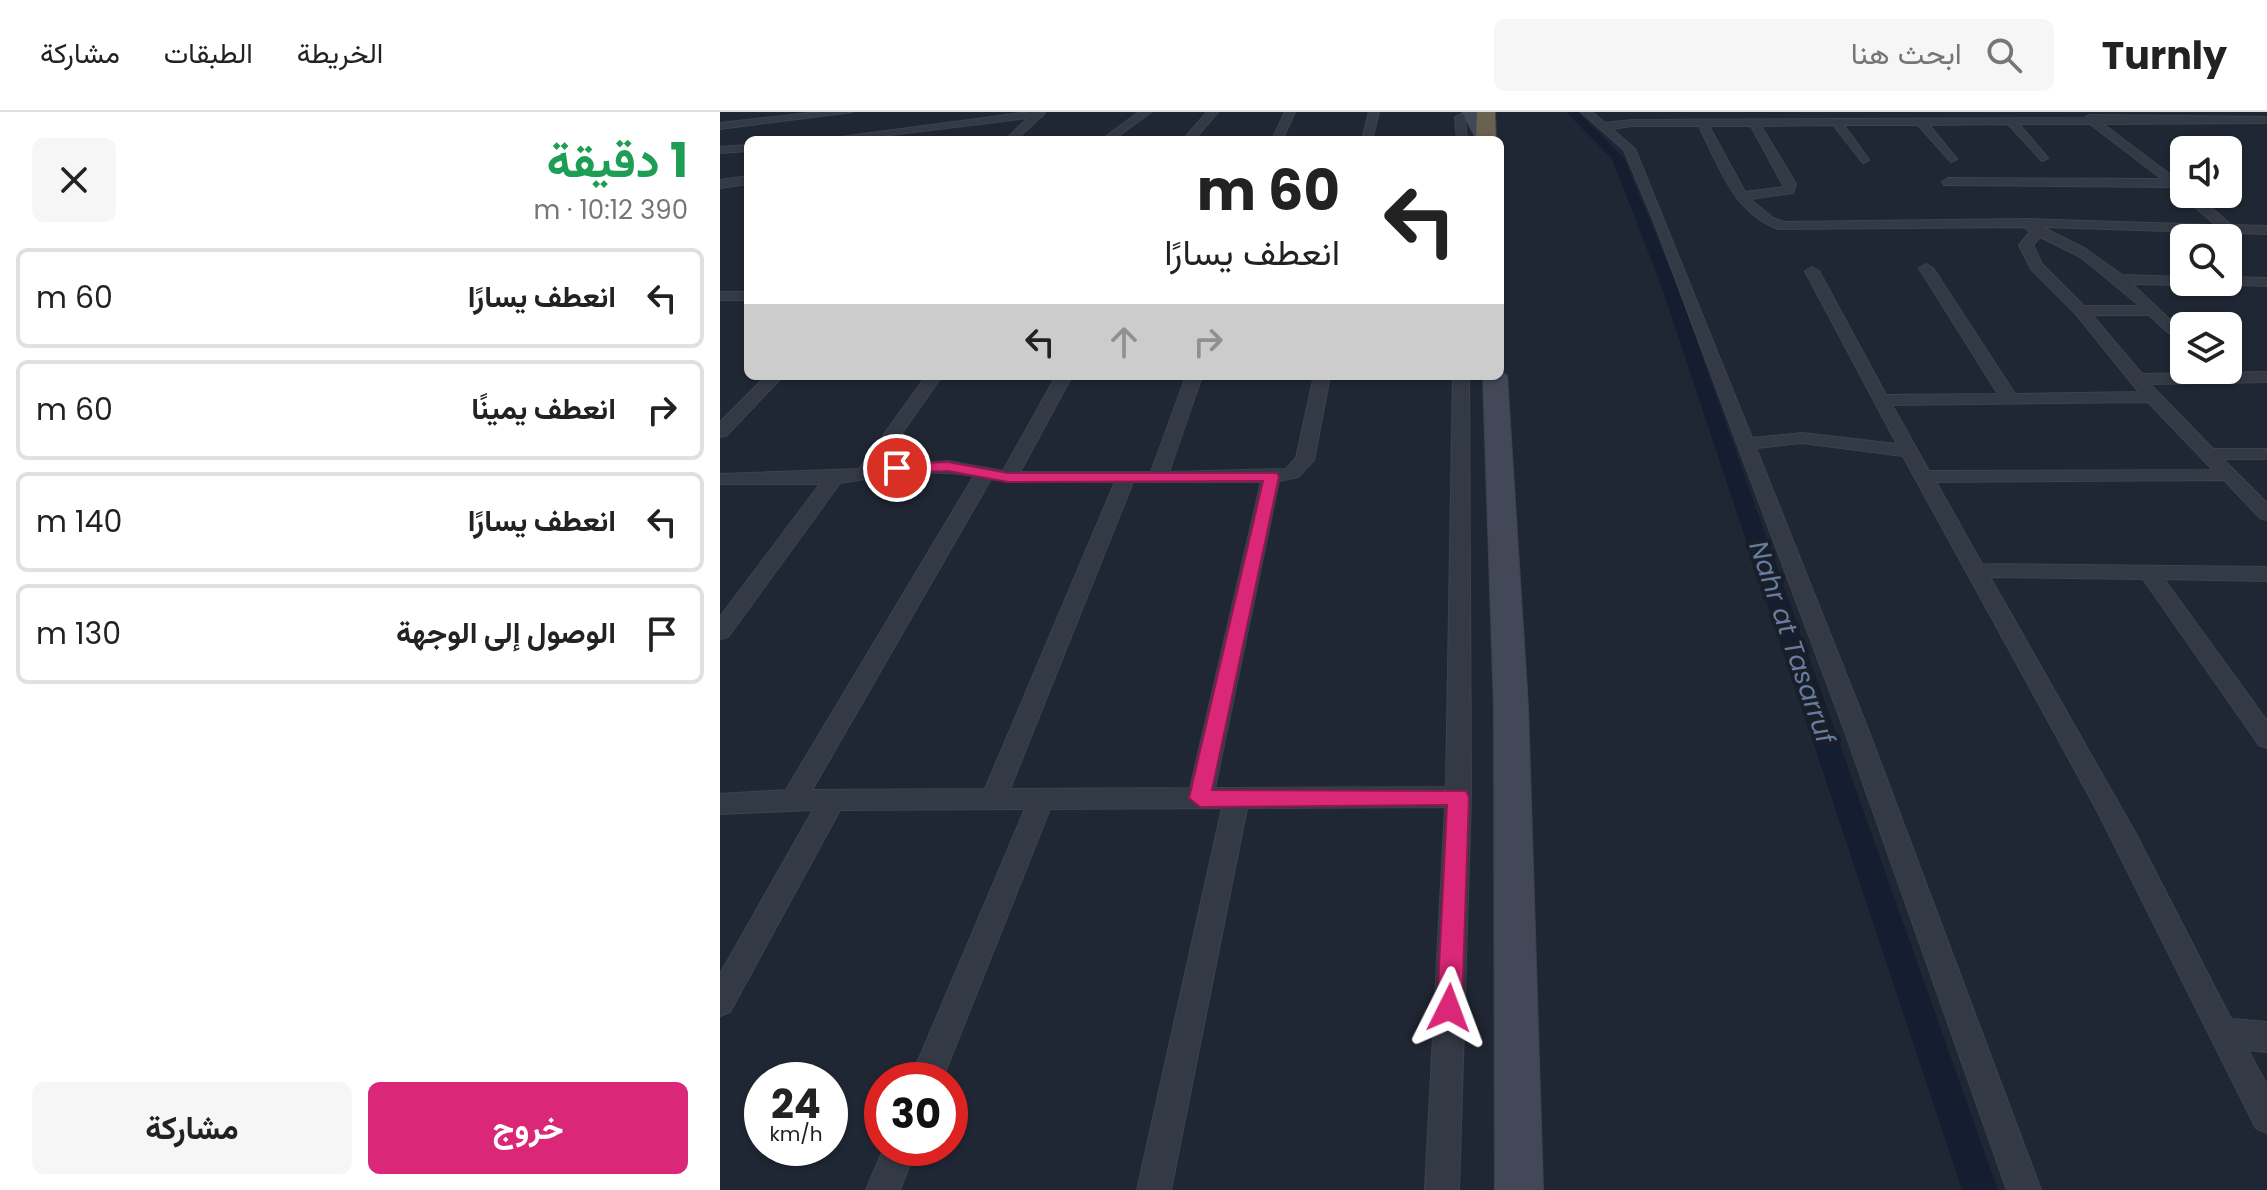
<!DOCTYPE html>
<html lang="ar">
<meta charset="utf-8">
<style>
body{margin:0;font-family:Poppins,Vazirmatn,sans-serif;background:#f6f6f6;color:#222;direction:rtl;height:100vh;display:flex;flex-direction:column;font-size:30px;white-space:nowrap}
*{box-sizing:border-box;margin:0}
p{font-size:26px;color:#767676}
.icon{flex:none;width:44px;height:44px;fill:none;stroke:currentColor;stroke-width:2;stroke-linecap:round;stroke-linejoin:round}
.map{position:relative;flex:1;overflow:hidden;direction:ltr}
.side{display:flex;flex-direction:column;background:#fff;width:720px}
.side>*{flex:none}
.top-card{position:absolute;left:24px;top:24px;width:760px;height:244px;border-radius:12px;box-shadow:0 2px 6px #0004;direction:rtl;background:#fff;color:#222;overflow:hidden}
.tools{position:absolute;left:1450px;top:24px;display:grid;gap:16px}
.tools a{display:grid;place-items:center;width:72px;height:72px;border-radius:12px;background:#fff;box-shadow:0 2px 6px #0004;font-size:40px}
.speed{position:absolute;left:24px;top:950px;display:flex;gap:16px;font-size:40px;font-weight:700;text-align:center}
.speed>*{display:grid;place-content:center;width:104px;height:104px;border-radius:50%;background:#fff;box-shadow:0 2px 6px #0004;line-height:1}
.speed small{font-size:20px;font-weight:400}
.speed .limit{border:12px solid #d22;background:#fff;color:#111}
.pin{position:absolute;display:grid;place-items:center;width:68px;height:68px;color:#fff;margin:-34px;border:4px solid #fff;border-radius:50%;box-shadow:0 2px 8px #0007}
.me{position:absolute;width:88px;margin:-44px;rotate:3deg;stroke-linejoin:round;filter:drop-shadow(0 0 6px #0008)}
.turn{display:flex;align-items:center;gap:28px;height:168px;padding:0 32px;font-size:36px}
.turn .icon{width:104px;height:104px;stroke-width:2.5}
.turn b{display:block;font-size:56px;line-height:68px}
.lanes{display:flex;align-items:center;height:76px;padding:0 32px;background:#0003;justify-content:center;gap:40px;direction:ltr}
.lanes .off{opacity:.35}
.round{display:grid;place-items:center;flex:none;width:84px;height:84px;border-radius:12px;background:#f6f6f6}
.overview{display:flex;align-items:center;justify-content:space-between;height:136px;padding:0 32px}
h1{font-size:48px;font-weight:700;line-height:60px;color:#1e9e55}
.cta{display:flex;gap:16px;margin-top:auto;padding:16px 32px}
.cta a{flex:1;height:92px;border-radius:12px;background:#db2777;color:#fff;font-size:32px;font-weight:700;line-height:92px;text-align:center}
.cta a+a{background:#f6f6f6;color:#222}
ul{padding:0;list-style:none}
li{display:flex;align-items:center;gap:24px;height:100px;margin:0 16px 12px;padding:0 16px;border:4px solid #e0e0e0;border-radius:12px}
li div{flex:1}
li b{display:block;font-size:30px}
li em{font-style:normal}
header{display:flex;align-items:center;gap:48px;box-sizing:border-box;height:112px;padding:0 40px;background:#fff;border-bottom:2px solid #e0e0e0}
header strong{font-size:38px}
nav{display:flex;gap:44px;margin-inline-start:auto;font-size:28px}
.search{width:560px;height:72px;background:#f6f6f6;display:flex;align-items:center;gap:20px;box-sizing:border-box;padding:0 28px;border-radius:12px;color:#767676;font-size:30px}
main{display:flex;flex:1;min-height:0}
.map>svg:first-child{display:block}
</style>
<header>
<strong>Turnly</strong>
<div class="search"><svg class="icon" aria-label="search" viewBox="0 0 24 24"><circle cx="10" cy="10" r="6"/><path d="M15 15l6 6"/></svg>ابحث هنا</div>
<nav><a>الخريطة</a><a>الطبقات</a><a>مشاركة</a></nav>
</header>
<main>
<div class="map">
<svg width="1547" height="1078" viewBox="0 0 1547 1078">
<rect width="100%" height="100%" fill="#202734"/>
<g fill="none" stroke-linecap="round" stroke-linejoin="round">
<path fill="#151e30" fill-rule="evenodd" d="M846,0H858L904,46L958,176L1278,1078H1242L942,176L892,47Z"/>
<g stroke="#3d434e" stroke-width="2">
<g id="street">
<path d="M99,0H132L0,17V11Z"/>
<path d="M309,0L325,1L296,28H285L308,6L130,28H98Z"/>
<path d="M419,0H431L393,28H381Z"/>
<path d="M487,0H498L474,28H463Z"/>
<path d="M565,0H575L562,28H552Z"/>
<path d="M649,0H659L652,28H642Z"/>
<path d="M747,0L756,2L745,7L747,28H737L735,5Z"/>
<path d="M861,0H872L885,11L912,8L1364,6L1369,3L1547,5V11L1383,12L1464,73V82H1476L1511,113L1547,114V122L1322,115L1364,136L1402,163L1464,165V170H1470L1464,173L1412,172L1464,221V235L1429,203H1372L1422,262L1547,260V270L1430,272L1493,337H1547V347H1503L1547,391V408L1540,406L1504,368L1216,370L1262,452L1547,455V469L1444,467L1547,609V636L1539,633L1423,467L1270,465L1417,724L1511,907L1547,910V940L1528,938L1547,973V1021L1536,1016L1378,700L1183,344L1082,331L1036,336L1148,617L1321,1078H1287L1124,617L935,112L904,38ZM1288,12L1322,49L1328,46L1299,12H1370L1442,67L1228,66L1222,70L1224,73L1451,75L1496,113L1307,107L1064,110L1053,106L1030,87L1073,81L1076,72L1041,14L1113,13L1143,51L1149,48L1124,13H1198L1231,50L1237,47L1209,13ZM912,14H979C999,54 1013,100 1058,117L1304,115L1310,120L1299,133L1311,157L1355,201L1419,280L1295,282L1213,156L1206,152L1199,156L1278,282L1166,283L1099,159L1092,155L1085,159L1177,332L1082,321L1032,326L915,37L892,17ZM989,14H1031L1064,75L1025,80ZM1320,125L1362,146L1420,194H1364L1322,152L1313,133ZM1428,290L1493,358L1209,359L1172,293Z"/>
<path d="M28,33V39L0,41V35Z"/>
<path d="M28,64V72L0,76V68Z"/>
<path d="M1508,165L1547,166V174L1503,172L1508,170Z"/>
<rect x="0" y="180" width="28" height="8"/>
<path d="M46,264H63L6,324L0,325V310Z"/>
<path d="M206,264H222L159,354L228,349L283,359L336,264H352L300,360H431L466,264H482L449,360L566,357L576,346L594,264H610L594,348L578,365L559,369L495,676L726,675L733,264H749L751,685L739,1078H705L725,695L527,696L451,1078H417L502,696L330,697L222,968H190L305,697L120,698L10,900L0,904V862L93,698L0,702V682L66,678L254,364C209,356 165,364 120,371L8,525L0,527V505L100,372H0V362L139,357ZM271,367L395,370L265,677L92,678ZM413,370H541L470,676L290,677Z"/>
<path d="M164,1036H196L180,1078H146Z"/>
</g>
</g>
<g stroke="#3d434e" stroke-width="2">
<g id="secondary">
<path d="M742,0H758L773,28H757Z"/>
<path d="M780,258L787,264L808,595L823,1078H775L774,595L763,264H780Z"/>
</g>
</g>
<g stroke="#3b414c" stroke-width="2">
<path id="highway" d="M757,0H775L776,28H756Z"/>
</g>
<use href="#street" fill="#333945" fill-rule="evenodd"/>
<use href="#secondary" fill="#424857" fill-rule="evenodd"/>
<use href="#highway" fill="#6a6251" fill-rule="evenodd"/>
</g>
<path fill="#db2777" stroke="#8e194d" stroke-width="2" d="M228,350L288,361H557L559,365L492,678L746,679L749,685L742,896L738,905L729,908L721,905L717,896L727,693L480,695L469,686L543,369L288,370L228,359L177,361L170,356L177,352Z"/>
<g text-anchor="middle" stroke-width="8" stroke-linejoin="round" paint-order="stroke">
<g font-size="26" font-style="italic" fill="#687c9f" stroke="#191f29">
<text transform="translate(1072 530) rotate(71)" y="9">Nahr at Tasarruf</text>
</g>
</g>
</svg>
<div class="tools">
<a><svg class="icon" aria-label="sound" viewBox="0 0 24 24"><path d="M4 9h4l5-4v14l-5-4H4zM17 9q2 3 0 6"/></svg></a>
<a><svg class="icon" aria-label="search" viewBox="0 0 24 24"><circle cx="10" cy="10" r="6"/><path d="M15 15l6 6"/></svg></a>
<a><svg class="icon" aria-label="layers" viewBox="0 0 24 24"><path d="M12 4l9 5-9 5-9-5zM3 14l9 5 9-5"/></svg></a>
</div>
<div class="speed"><div>24<small>km/h</small></div><div class="limit">30</div></div>
<div class="pin" style="left:177px;top:356px;background:#d93025"><svg class="icon" aria-label="arrive" viewBox="0 0 24 24"><path d="M6 21V4h12l-3 4 3 4H6"/></svg></div>
<svg class="me" style="left:729px;top:896px" viewBox="-20 -20 40 40"><path d="M0-17L14 15 0 8-14 15z" fill="#db2777" stroke="#fff" stroke-width="4"/></svg>
<div class="top-card">
<div class="turn"><svg class="icon" aria-label="left" viewBox="0 0 24 24"><path d="M17 20v-9H6M10 6l-5 5 5 5"/></svg><div><b>60 m</b>انعطف يسارًا</div></div>
<div class="lanes"><svg class="icon" aria-label="left" viewBox="0 0 24 24"><path d="M17 20v-9H6M10 6l-5 5 5 5"/></svg><svg class="icon off" aria-label="ahead" viewBox="0 0 24 24"><path d="M12 20V5M6 11l6-6 6 6"/></svg><svg class="icon off" aria-label="right" viewBox="0 0 24 24"><path d="M7 20v-9h11M14 6l5 5-5 5"/></svg></div>
</div>
</div>
<section class="side">
<div class="overview"><div><h1>1 دقيقة</h1><p>390 m · 10:12</p></div><a class="round"><svg class="icon" aria-label="close" viewBox="0 0 24 24"><path d="M6 6l12 12M18 6L6 18"/></svg></a></div>
<ul>
<li><svg class="icon" aria-label="left" viewBox="0 0 24 24"><path d="M17 20v-9H6M10 6l-5 5 5 5"/></svg><div><b>انعطف يسارًا</b></div><em>60 m</em></li>
<li><svg class="icon" aria-label="right" viewBox="0 0 24 24"><path d="M7 20v-9h11M14 6l5 5-5 5"/></svg><div><b>انعطف يمينًا</b></div><em>60 m</em></li>
<li><svg class="icon" aria-label="left" viewBox="0 0 24 24"><path d="M17 20v-9H6M10 6l-5 5 5 5"/></svg><div><b>انعطف يسارًا</b></div><em>140 m</em></li>
<li><svg class="icon" aria-label="arrive" viewBox="0 0 24 24"><path d="M6 21V4h12l-3 4 3 4H6"/></svg><div><b>الوصول إلى الوجهة</b></div><em>130 m</em></li>
</ul>
<div class="cta"><a>خروج</a><a>مشاركة</a></div>
</section>
</main>
